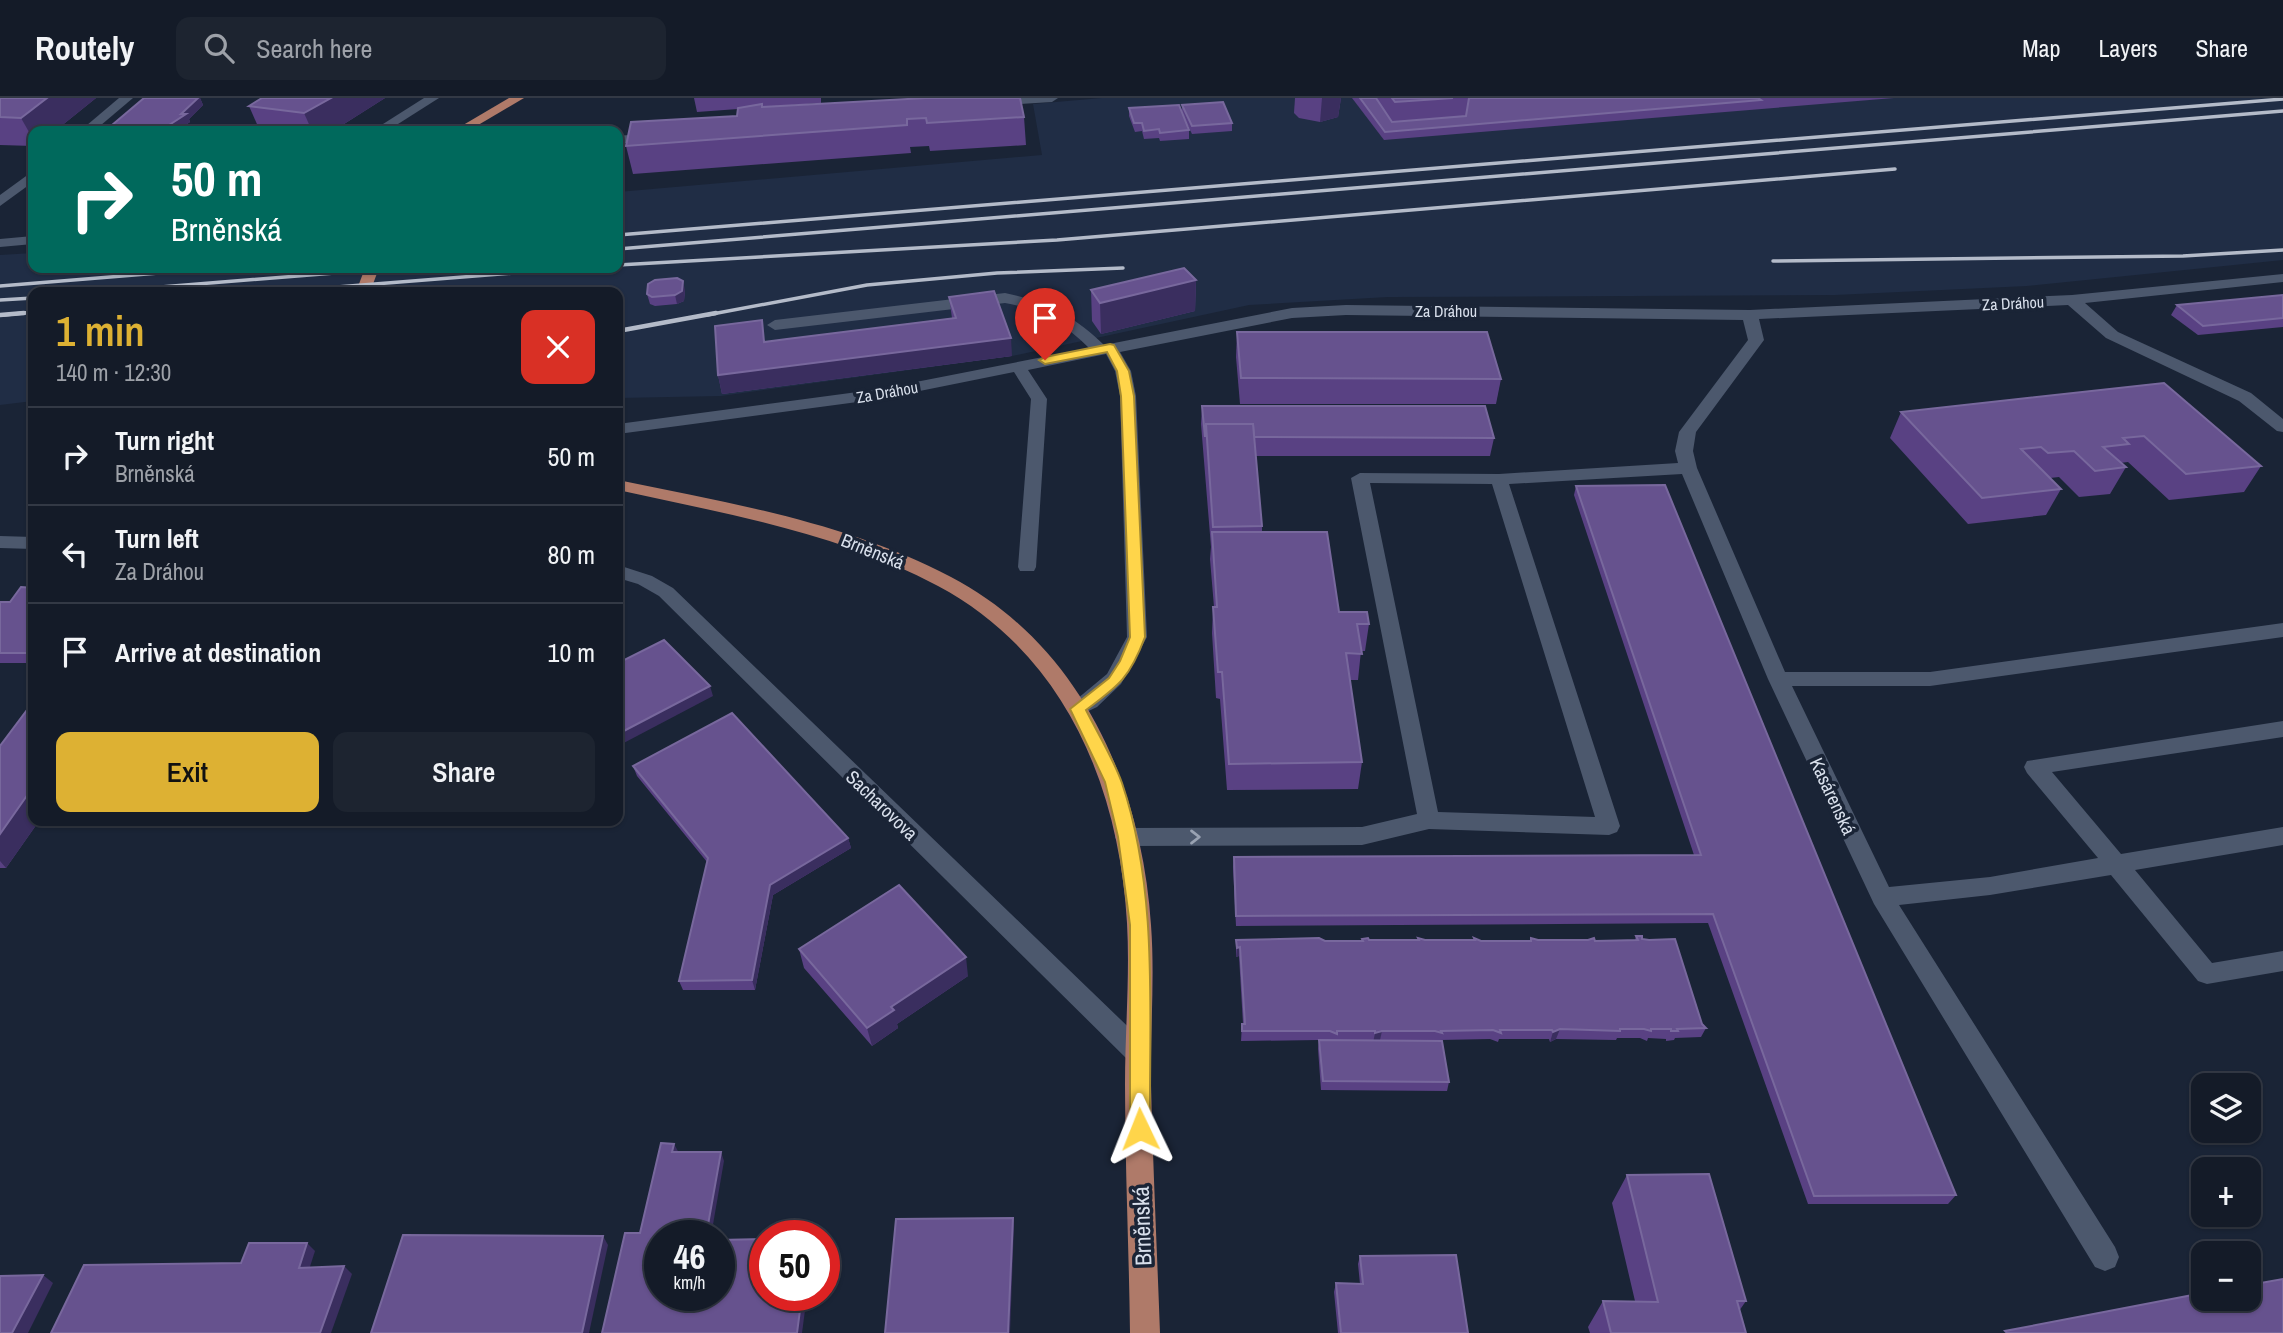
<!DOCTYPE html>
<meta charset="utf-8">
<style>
body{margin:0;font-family:"Archivo Narrow",sans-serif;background:#1d2430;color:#f1f3f6;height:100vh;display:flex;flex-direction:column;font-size:26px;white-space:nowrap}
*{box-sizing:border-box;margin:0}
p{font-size:23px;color:#9da1a8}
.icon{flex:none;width:38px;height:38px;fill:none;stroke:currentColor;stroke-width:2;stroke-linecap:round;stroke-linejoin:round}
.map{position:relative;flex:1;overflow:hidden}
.side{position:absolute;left:28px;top:189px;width:595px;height:539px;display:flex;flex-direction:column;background:#141b28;border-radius:14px;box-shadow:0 2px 5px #0004,0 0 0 2px #333945}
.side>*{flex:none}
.top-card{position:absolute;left:28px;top:28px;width:595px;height:147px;border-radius:14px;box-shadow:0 2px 5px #0004,0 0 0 2px #333945;background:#00695c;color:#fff;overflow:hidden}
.fabs{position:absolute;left:2191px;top:975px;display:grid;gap:14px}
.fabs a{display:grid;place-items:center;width:70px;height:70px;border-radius:14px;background:#141b28;box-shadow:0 2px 5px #0004,0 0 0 2px #333945;font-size:35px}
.speed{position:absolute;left:644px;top:1122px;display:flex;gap:14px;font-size:35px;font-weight:700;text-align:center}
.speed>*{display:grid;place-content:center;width:91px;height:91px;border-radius:50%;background:#141b28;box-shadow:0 2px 5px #0004,0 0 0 2px #333945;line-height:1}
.speed small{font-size:18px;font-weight:400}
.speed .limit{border:10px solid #d22;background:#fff;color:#111}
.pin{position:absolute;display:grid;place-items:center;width:60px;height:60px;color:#fff;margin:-72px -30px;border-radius:50% 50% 50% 0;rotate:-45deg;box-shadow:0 0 7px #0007}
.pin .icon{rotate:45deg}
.me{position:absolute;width:77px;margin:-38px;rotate:358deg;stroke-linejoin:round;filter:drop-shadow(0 0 5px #0008)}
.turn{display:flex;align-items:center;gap:24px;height:147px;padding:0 28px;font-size:32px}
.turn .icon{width:91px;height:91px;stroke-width:2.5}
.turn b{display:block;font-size:49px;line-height:60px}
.round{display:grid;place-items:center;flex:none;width:74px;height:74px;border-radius:14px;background:#1d2430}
.headline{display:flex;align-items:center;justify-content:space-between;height:119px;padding:0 28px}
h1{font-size:42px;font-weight:600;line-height:52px;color:#ddb133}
.button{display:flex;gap:14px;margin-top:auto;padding:14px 28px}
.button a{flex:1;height:80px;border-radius:14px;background:#ddb133;color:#111;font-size:28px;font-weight:600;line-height:80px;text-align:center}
.button a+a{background:#1d2430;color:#f1f3f6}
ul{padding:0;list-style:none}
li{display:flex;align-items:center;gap:21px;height:98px;padding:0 28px;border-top:2px solid #333945}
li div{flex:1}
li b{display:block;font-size:26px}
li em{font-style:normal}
header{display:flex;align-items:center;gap:42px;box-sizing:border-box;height:98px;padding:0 35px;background:#141b28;border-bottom:2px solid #333945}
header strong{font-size:33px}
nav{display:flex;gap:38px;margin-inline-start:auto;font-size:24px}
.search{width:490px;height:63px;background:#1d2430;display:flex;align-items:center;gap:18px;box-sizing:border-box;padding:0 24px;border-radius:14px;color:#9da1a8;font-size:26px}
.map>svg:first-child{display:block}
</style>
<header>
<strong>Routely</strong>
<div class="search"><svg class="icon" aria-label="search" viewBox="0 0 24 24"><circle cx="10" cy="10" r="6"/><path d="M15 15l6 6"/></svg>Search here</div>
<nav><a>Map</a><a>Layers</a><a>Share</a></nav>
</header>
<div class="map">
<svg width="2283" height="1235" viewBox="0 0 2283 1235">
<rect width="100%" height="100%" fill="#1a2436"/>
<path fill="#202d45" d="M1102,0H2283V162L2027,188L1835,197L1388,199L1249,207L1012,258L721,298L618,300V194H33V303L0,307V157L33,155V170H618V94L1042,57L1033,6Z"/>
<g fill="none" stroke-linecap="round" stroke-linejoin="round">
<g fill="#4c586d" fill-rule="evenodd">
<path d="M119,0H133L94,33H80Z"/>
<path d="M424,0H439L387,33H372Z"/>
<path d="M995,0H1058L1052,4L991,8L985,4Z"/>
<path d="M651,28L657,32L649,42L618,46V38L640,36Z"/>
<path d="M33,73V84L0,108V97Z"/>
<path d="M33,138V146L0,149V141Z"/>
<path d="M2283,176V184L2085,205L2118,234L2251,295L2283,321V334L2277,333L2239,303L2106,240L2068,207L1759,221L1764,242L1696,334L1693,353L1697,370L1785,574H1930L2283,525V539L1930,588H1792L1889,789L1990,779L2098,760L2027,675L2024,669L2027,663L2283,623V639L2052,674L2121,756L2283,729V747L2135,772L2212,865L2283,853V873L2207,886L2198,883L2111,777L1990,797L1899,807L2115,1149L2119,1159L2115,1169L2105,1173L2095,1169L1874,806L1768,581L1682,376L1509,386L1620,728L1617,734L1609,737L1429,731L1362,747L1126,748L1118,745L1115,739L1118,733L1126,730L1362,729L1417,716L1351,380L1360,375L1499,376L1678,365L1675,353L1679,334L1748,242L1743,222L1346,217L1292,220L1120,254L1131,273L1136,298L1147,539L1121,586L1097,609L1078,618L1071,616L1068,611L1071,606L1107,576L1127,539L1120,298L1115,273L1106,256L1028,272L1047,301L1036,469L1034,473H1020L1018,469L1031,301L1014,274L880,301L618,336V326L880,291L1089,250C1065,226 1039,211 1005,205L775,232L767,227L775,222L1005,195C1045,203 1075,218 1104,247L1292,210L1346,207L1750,212L2072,197ZM1370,385L1492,386L1595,719L1438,714Z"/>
<path d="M0,438L33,439V451L0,450Z"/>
<path d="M618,467L652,478L673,490L1147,947L1151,955L1147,963L1138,966L1129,963L659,498L638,486L618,480Z"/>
</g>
<g fill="#af7a69" fill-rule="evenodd">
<path d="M509,0H524L468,33H453Z"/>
<path d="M365,170H379L370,194H356Z"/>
<path d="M618,382C731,405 848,425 951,479C1081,547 1142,688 1151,827C1155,880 1150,934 1151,987C1153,1070 1157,1152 1160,1235H1130C1129,1152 1125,1069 1125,987C1125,933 1130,878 1127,825C1119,688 1065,556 938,488C838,435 727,416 618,392Z"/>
</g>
<g stroke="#b4bbc9" stroke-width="3.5">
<path d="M618,137L2283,1"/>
<path d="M618,151L2283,13"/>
<path d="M1773,163L2183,158L2283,152"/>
<path d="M618,167L1057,142L1895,71"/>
<path d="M0,188L220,170"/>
<path d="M99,194L397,170"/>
<path d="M274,194L577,170"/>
<path d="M0,202L33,200"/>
<path d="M4,217L33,214"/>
<path d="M707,217L867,187L997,175L1123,170"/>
</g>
<g stroke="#b4bbc9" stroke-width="4.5">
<path d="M0,217L24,215"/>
<path d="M618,233L716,215"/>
</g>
</g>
<g fill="#594183" fill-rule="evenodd">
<path d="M0,0H96L55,33H33V48L0,47Z"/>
<path d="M144,0H200L203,7L189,21L190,24L177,33H105Z"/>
<path d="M262,0H385L333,33H260L249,8Z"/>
<path d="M694,0H821V5L777,8L1024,19L1026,47L930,53L929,48L910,49L911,55L633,76L626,48L737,18L738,11L697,14Z"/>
<path d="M1295,0H1341L1338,19L1320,24L1299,20L1294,15Z"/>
<path d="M1352,0H1894L1384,42Z"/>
<path d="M1182,7L1232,25V33L1192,36L1182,15Z"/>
<path d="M1129,10L1189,32V41L1160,43L1159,40L1144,41L1142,33L1135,34L1129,18Z"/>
<path d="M1196,182L1195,213L1101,236L1092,223L1091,192Z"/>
<path d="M685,192L684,203L677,206L655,208L650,206L647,196Z"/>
<path d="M2283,197V229L2198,237L2171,217L2177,207Z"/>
<path d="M949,199L1012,258L722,296L718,277L766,244L952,220Z"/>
<path d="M1237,234L1501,281L1496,306H1240L1236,259Z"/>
<path d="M2164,285L2261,368L2244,394L2169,402L2128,364L2120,365L2126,369L2110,396L2079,399L2059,379L2050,380L2061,391L2046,417L1968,426L1890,340L1901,314Z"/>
<path d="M1202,308L1494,340L1490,358H1256L1262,428V434L1339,514L1369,526L1365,553H1361L1358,582H1350L1362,664L1358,691L1227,692L1220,601L1216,600L1212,535L1213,509H1214L1210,461L1211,449L1201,326Z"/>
<path d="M1576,388L1956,1097L1948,1106H1808L1708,825L1236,828L1233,769L1234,759L1694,757L1574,397Z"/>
<path d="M33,490V565H0V504H10Z"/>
<path d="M0,648L33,723H39L6,770H0Z"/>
<path d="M633,668L848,740L851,750L773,797L755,892H683L679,883L707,764L637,678Z"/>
<path d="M1636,838L1642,841L1706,930L1701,939L1675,940L1674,942L1666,943V941L1648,940L1647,943L1640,940H1617L1616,942L1556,941L1550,944L1549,941H1499L1498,944L1490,941L1440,942L1449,984L1447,993L1321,992L1318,951L1319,942L1241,943L1242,926H1243L1239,858L1236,859V842L1362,843V841L1369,842H1418V840L1425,842H1474V840L1481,843H1530L1531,840L1538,842L1595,843L1635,842ZM1380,942H1432L1436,943H1378Z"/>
<path d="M799,851L968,878L897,926L898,930L872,948L804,870Z"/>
<path d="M1627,1077L1746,1203L1739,1213L1746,1235H1590L1588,1229L1603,1203H1635L1612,1105Z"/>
<path d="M1360,1158L1468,1235H1338L1334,1194L1336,1185L1360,1186L1358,1166Z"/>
</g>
<g fill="#3a2e5f">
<path d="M47,0H96L55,33H33V41L21,20Z"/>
<path d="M198,0H200L203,7L189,21L190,24L177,33H168L166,29Z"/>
<path d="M331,0H385L333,33H312L304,15Z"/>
<path d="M1322,0H1341L1338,19L1320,24Z"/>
<path d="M1196,182L1195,213L1101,236L1100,205Z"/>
<path d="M683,183L685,192L684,203L677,206L675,197Z"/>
<path d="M1011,240L1012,258L722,296L718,277Z"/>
<path d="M620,496L623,506L618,522V502Z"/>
<path d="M33,549V561L29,555Z"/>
<path d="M710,588L713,598L618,648V636Z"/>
<path d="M33,689V723H39L6,770L0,763V736Z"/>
<path d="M848,740L851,750L773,797L755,892L752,882L770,787Z"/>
<path d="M1240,849L1239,858L1236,859L1237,850Z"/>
<path d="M966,859L968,878L897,926L898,930L872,948L867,930L891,909Z"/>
<path d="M1560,931L1556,941L1550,944L1553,934Z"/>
<path d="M1382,933L1380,942L1373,945L1375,935Z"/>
<path d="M674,1046L679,1055L672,1054Z"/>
<path d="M721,1054L724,1063L711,1138H706Z"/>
<path d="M1013,1120L1014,1128L1010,1235H1008Z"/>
<path d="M603,1138L608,1147L589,1235H582Z"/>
<path d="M307,1145L315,1153L307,1178L299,1170Z"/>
<path d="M344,1168L352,1176L331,1235H320Z"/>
<path d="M43,1177L53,1185L28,1235H12Z"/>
<path d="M802,1197H807L802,1235H797Z"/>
</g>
<g fill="#66528e" stroke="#78689d" stroke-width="2">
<path d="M0,0H47L21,20L0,19Z"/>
<path d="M144,0H198L181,16H186L166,29H144L139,33H105Z"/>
<path d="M262,0H331L304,15L249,8Z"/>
<path d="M926,0H1020L1024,19L927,25L926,20L907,21V27L626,48L631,24L737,18L738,10L762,6V9Z"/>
<path d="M1360,0H1376L1392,24L1466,18L1469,0H1758L1761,2L1385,34Z"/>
<path d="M1392,0H1453L1395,4Z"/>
<path d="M1223,4L1232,25L1192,28L1182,7Z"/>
<path d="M1179,7L1189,32L1160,35L1159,31L1144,33L1142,25H1134L1129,10Z"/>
<path d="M1184,170L1196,182L1100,205L1091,192Z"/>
<path d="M677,180L683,183L682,193L675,197L652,199L647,196L648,186L655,182Z"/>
<path d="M994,193L1011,240L718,277L715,228L762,222L764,244L787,241L956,220L949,199Z"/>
<path d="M2283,197V220L2203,228L2177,207Z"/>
<path d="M1237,234H1487L1501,281L1241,280Z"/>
<path d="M2164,285L2261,368L2186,376L2144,338L2123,340L2129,346L2103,349L2126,369L2095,373L2074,353L2048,355L2041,349L2021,351L2061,391L1982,400L1901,314Z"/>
<path d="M1202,308H1485L1494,340L1254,339L1253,326H1206L1205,339Z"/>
<path d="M1206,326H1253L1262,428L1213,429Z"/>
<path d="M1665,387L1956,1097L1814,1098L1713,816L1236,818L1234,759L1701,757L1576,388Z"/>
<path d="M1212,434H1327L1339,514H1367L1369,526H1357L1362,556L1346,555L1362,664L1229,666L1222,574H1218L1213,509H1217Z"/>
<path d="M21,489L33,490V549L29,555H0V504H10Z"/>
<path d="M664,542L710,588L618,636V565Z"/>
<path d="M33,604V689L0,736V648Z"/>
<path d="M732,615L848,740L770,787L752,882L679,883L708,760L633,668Z"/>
<path d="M899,787L966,859L891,909L894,912L867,930L799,851Z"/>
<path d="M1636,838H1642V841L1649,842L1675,841L1702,926L1706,930L1677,931L1678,933H1671V931H1651V933L1644,931H1620V933L1560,931L1553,934L1552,932H1500L1501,935L1493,932L1441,933L1442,935L1435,933H1382L1375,935V933H1337V936L1330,933H1242V926H1245L1240,849L1237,850L1236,842L1319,840L1325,843H1363L1362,841L1368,840L1369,842H1419L1418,840L1425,842H1475L1474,840L1481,843H1531V840L1538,842H1588L1594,840L1595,843L1638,842Z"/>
<path d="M1319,942L1442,943L1449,984L1323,983Z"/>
<path d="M661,1045L674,1046L672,1054H721L706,1138H660V1197H719V1142L765,1141V1197H802L797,1235H602L625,1135H640Z"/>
<path d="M1709,1076L1746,1203H1737L1746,1235H1611L1603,1203L1658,1204L1627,1077Z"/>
<path d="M1013,1120L1008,1235H885L896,1121Z"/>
<path d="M403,1137L603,1138L582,1235H371Z"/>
<path d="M249,1145H307L299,1170L344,1168L320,1235H51L84,1167L241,1165Z"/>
<path d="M1456,1157L1468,1235H1341L1336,1185L1363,1186L1360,1158Z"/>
<path d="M43,1177L12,1235H0V1178Z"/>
<path d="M2283,1181V1235H2007L2005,1233L2203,1195V1200H2249V1187Z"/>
</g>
<defs><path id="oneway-chevron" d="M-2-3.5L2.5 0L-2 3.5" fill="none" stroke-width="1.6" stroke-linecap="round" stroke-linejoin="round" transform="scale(1.75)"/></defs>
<use stroke="#99a2b2" href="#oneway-chevron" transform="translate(1195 739)"/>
<path fill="#ffd54a" stroke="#a68a30" stroke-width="2" d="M1110,246L1114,247L1129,273L1134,298L1145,539C1130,579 1120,587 1086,612C1098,636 1113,660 1122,685C1159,795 1149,917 1150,1031L1147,1038L1140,1041L1133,1038L1130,1031V827L1118,739L1105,684L1070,611L1109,580L1120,563L1130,539L1121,298L1117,273L1107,254L1045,266L1039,262L1045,259Z"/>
<g text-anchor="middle" stroke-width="7" stroke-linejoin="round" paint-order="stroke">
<g font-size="16" fill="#d8dfeb" stroke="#1a2436">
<text transform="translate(2013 205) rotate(-3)" y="6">Za Dráhou</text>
<text x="1446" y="219">Za Dráhou</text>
<text transform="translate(887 294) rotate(-10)" y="6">Za Dráhou</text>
</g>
<g font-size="19" fill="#d8dfeb" stroke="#1a2436">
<text transform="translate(873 453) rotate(22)" y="7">Brněnská</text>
<text transform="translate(1833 698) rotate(65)" y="7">Kasárenská</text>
<text transform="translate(882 707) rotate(44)" y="7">Sacharovova</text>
</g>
<g font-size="23" fill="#d8dfeb" stroke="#1a2436">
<text transform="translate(1142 1128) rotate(-92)" y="8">Brněnská</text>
</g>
</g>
</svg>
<div class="fabs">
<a><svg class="icon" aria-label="layers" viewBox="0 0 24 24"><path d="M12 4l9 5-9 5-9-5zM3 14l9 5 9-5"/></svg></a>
<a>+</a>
<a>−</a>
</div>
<div class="speed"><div>46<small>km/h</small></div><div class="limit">50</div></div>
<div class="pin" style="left:1045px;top:262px;background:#d93025"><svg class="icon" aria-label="arrive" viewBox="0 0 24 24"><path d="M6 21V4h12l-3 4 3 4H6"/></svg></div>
<svg class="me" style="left:1140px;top:1031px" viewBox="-20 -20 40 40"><path d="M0-17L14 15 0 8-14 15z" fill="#ffd54a" stroke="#fff" stroke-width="4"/></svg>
<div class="top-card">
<div class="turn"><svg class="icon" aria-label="right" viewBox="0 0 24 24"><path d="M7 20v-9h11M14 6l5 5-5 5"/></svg><div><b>50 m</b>Brněnská</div></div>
</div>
<section class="side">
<div class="headline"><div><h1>1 min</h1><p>140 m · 12:30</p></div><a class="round" style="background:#d93025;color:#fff"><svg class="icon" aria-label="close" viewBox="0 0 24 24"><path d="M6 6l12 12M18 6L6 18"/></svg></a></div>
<ul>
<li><svg class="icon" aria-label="right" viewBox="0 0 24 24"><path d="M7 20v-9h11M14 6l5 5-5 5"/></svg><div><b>Turn right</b><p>Brněnská</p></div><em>50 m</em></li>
<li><svg class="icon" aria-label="left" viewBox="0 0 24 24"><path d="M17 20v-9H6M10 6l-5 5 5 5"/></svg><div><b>Turn left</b><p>Za Dráhou</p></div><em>80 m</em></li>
<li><svg class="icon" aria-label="arrive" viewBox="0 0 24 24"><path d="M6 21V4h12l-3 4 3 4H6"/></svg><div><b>Arrive at destination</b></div><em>10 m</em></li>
</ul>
<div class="button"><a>Exit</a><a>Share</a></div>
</section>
</div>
